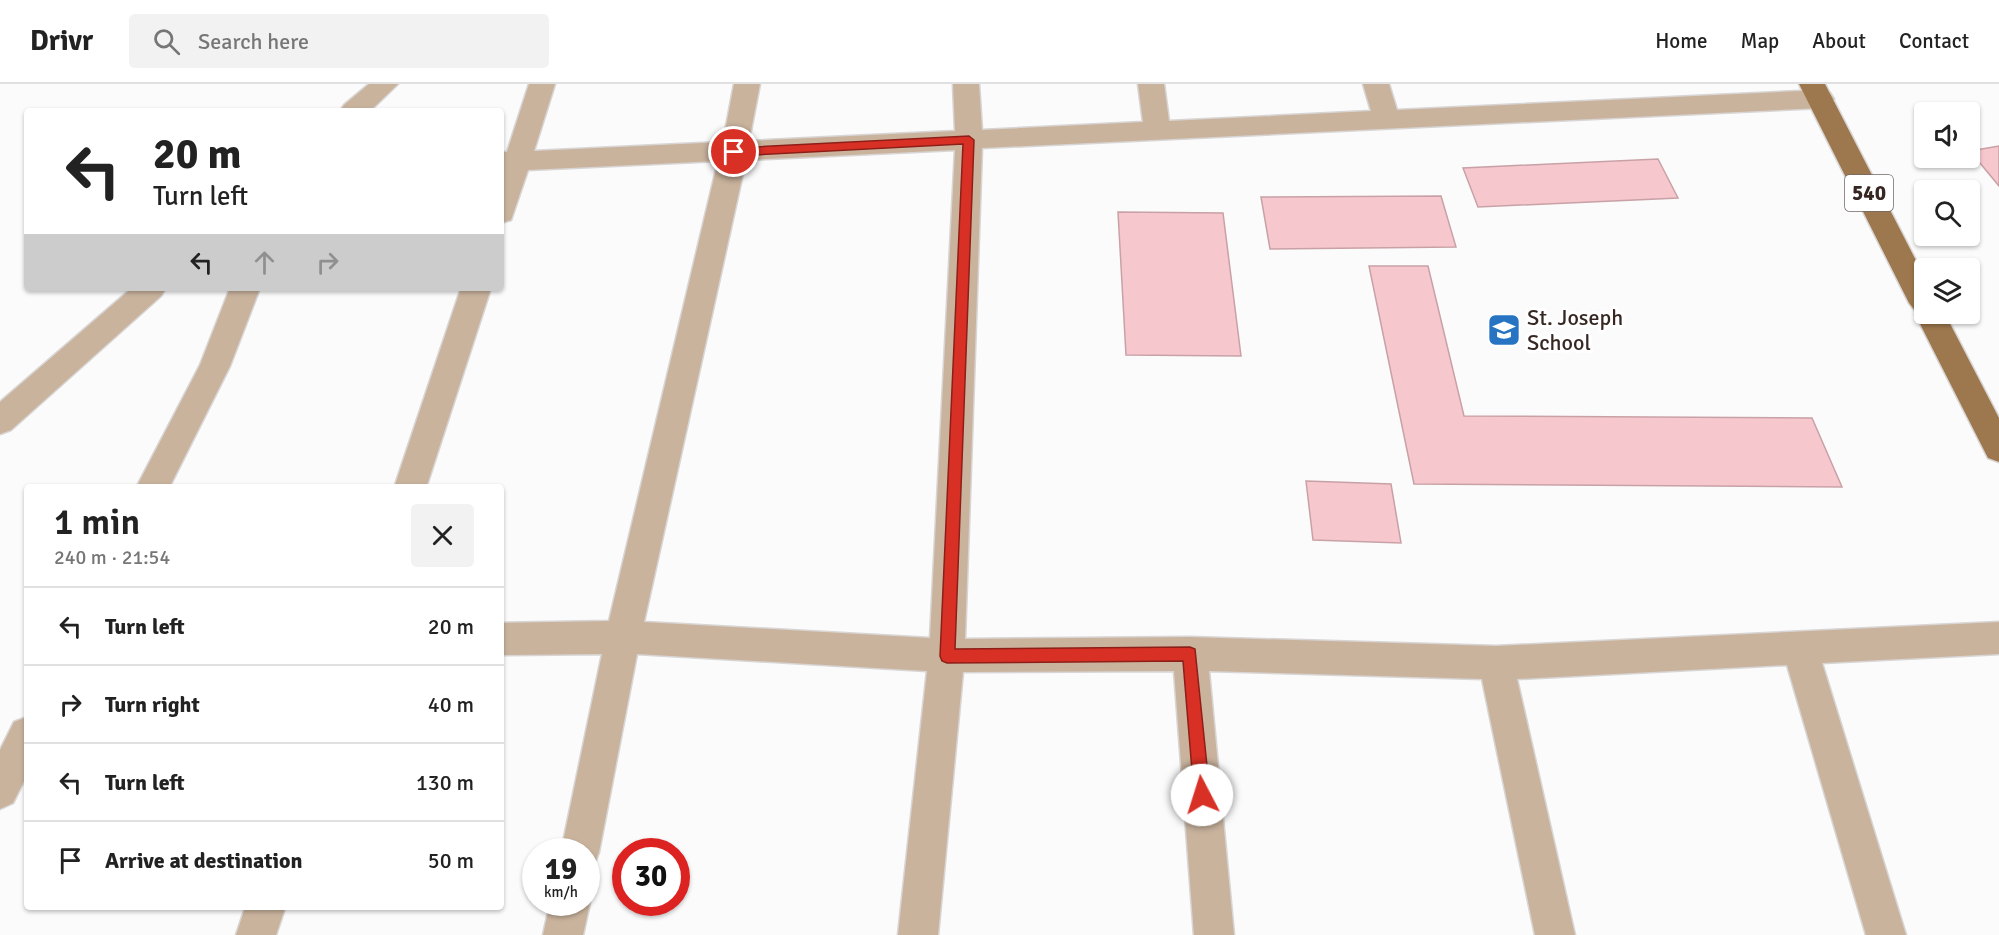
<!DOCTYPE html>
<meta charset="utf-8">
<style>
body{margin:0;font-family:Signika,sans-serif;background:#f2f2f2;color:#222;height:100vh;display:flex;flex-direction:column;font-size:22px;white-space:nowrap}
*{box-sizing:border-box;margin:0}
p{font-size:20px;color:#767676}
.icon{flex:none;width:33px;height:33px;fill:none;stroke:currentColor;stroke-width:2;stroke-linecap:round;stroke-linejoin:round}
.map{position:relative;flex:1;overflow:hidden}
.sheet{position:absolute;left:24px;top:400px;width:480px;height:426px;display:flex;flex-direction:column;background:#fff;border-radius:6px;box-shadow:0 2px 4px #0004}
.sheet>*{flex:none}
.guide{position:absolute;left:24px;top:24px;width:480px;height:183px;border-radius:6px;box-shadow:0 2px 4px #0004;background:#fff;color:#222;overflow:hidden}
.controls{position:absolute;left:1914px;top:18px;display:grid;gap:12px}
.controls a{display:grid;place-items:center;width:66px;height:66px;border-radius:6px;background:#fff;box-shadow:0 2px 4px #0004;font-size:30px}
.speed{position:absolute;left:522px;top:754px;display:flex;gap:12px;font-size:30px;font-weight:700;text-align:center}
.speed>*{display:grid;place-content:center;width:78px;height:78px;border-radius:50%;background:#fff;box-shadow:0 2px 4px #0004;line-height:1}
.speed small{font-size:15px;font-weight:400}
.speed .limit{border:9px solid #d22;background:#fff;color:#111}
.pin{position:absolute;display:grid;place-items:center;width:51px;height:51px;color:#fff;margin:-26px;border:3px solid #fff;border-radius:50%;box-shadow:0 2px 6px #0007}
.me{position:absolute;width:66px;margin:-33px;rotate:355deg;stroke-linejoin:round;filter:drop-shadow(0 0 4px #0008)}
.turn{display:flex;align-items:center;gap:21px;height:126px;padding:0 30px;font-size:27px}
.turn .icon{width:78px;height:78px;stroke-width:2.5}
.turn b{display:block;font-size:42px;line-height:51px}
.lanes{display:flex;align-items:center;height:57px;padding:0 30px;background:#0003;justify-content:center;gap:30px;direction:ltr}
.lanes .off{opacity:.35}
.round{display:grid;place-items:center;flex:none;width:63px;height:63px;border-radius:6px;background:#f2f2f2}
.headline{display:flex;align-items:center;justify-content:space-between;height:102px;padding:0 30px}
h1{font-size:36px;font-weight:600;line-height:45px}
ul{padding:0;list-style:none}
li{display:flex;align-items:center;gap:18px;height:78px;padding:0 30px;border-top:2px solid #e0e0e0}
li div{flex:1}
li b{display:block;font-size:22px}
li em{font-style:normal}
header{display:flex;align-items:center;gap:36px;box-sizing:border-box;height:84px;padding:0 30px;background:#fff;border-bottom:2px solid #e0e0e0}
header strong{font-size:28px}
nav{display:flex;gap:33px;margin-inline-start:auto;font-size:21px}
.search{width:420px;height:54px;background:#f2f2f2;display:flex;align-items:center;gap:15px;box-sizing:border-box;padding:0 21px;border-radius:6px;color:#767676;font-size:22px}
.map>svg:first-child{display:block}
</style>
<header>
<strong>Drivr</strong>
<div class="search"><svg class="icon" aria-label="search" viewBox="0 0 24 24"><circle cx="10" cy="10" r="6"/><path d="M15 15l6 6"/></svg>Search here</div>
<nav><a>Home</a><a>Map</a><a>About</a><a>Contact</a></nav>
</header>
<div class="map">
<svg width="1999" height="851" viewBox="0 0 1999 851">
<rect width="100%" height="100%" fill="#fbfbfb"/>
<g fill="#f6c8ce" stroke="#c8a1a6" stroke-width="1.5">
<path d="M1999,62V102L1970,67Z"/>
<path d="M1658,75L1678,114L1478,123L1463,84Z"/>
<path d="M1441,112L1456,163L1270,165L1261,113Z"/>
<path d="M1118,128L1223,129L1241,272L1126,271Z"/>
<path d="M1369,182H1428L1464,332L1812,334L1842,403L1414,400Z"/>
<path d="M1306,397L1391,400L1401,459L1313,456Z"/>
</g>
<g fill="none" stroke-linecap="round" stroke-linejoin="round">
<g stroke="#d8d5d4" stroke-width="3">
<g id="street">
<path d="M369,0H398L370,27H340L344,21Z"/>
<path d="M529,0H555L534,67L723,58L734,0H760L749,57L955,47L953,0H979L982,46L1143,38L1138,0H1164L1169,37L1371,27L1363,0H1389L1397,26L1821,6L1830,9L1834,15L1830,21L1821,24L982,64L965,555L1190,553L1496,562L1999,538V570L1822,579L1906,851H1866L1787,581L1517,595L1575,851H1535L1482,595L1209,587L1234,851H1194L1174,587L963,588L938,851H898L927,587L637,570L599,768L594,782L586,785V768H561L602,570L501,571V539L609,537L718,77L528,86L511,136L501,139V68H507ZM955,66L930,554L644,538L746,76Z"/>
<path d="M132,204H166L161,212L11,346L0,350V318Z"/>
<path d="M230,204H260L230,282L169,404H136L200,281Z"/>
<path d="M461,204H491L426,404H394Z"/>
<path d="M27,633V691L13,719L0,725V666L14,638Z"/>
<path d="M586,811L590,819L583,851H543L550,819H586Z"/>
<path d="M245,824H285L276,851H236Z"/>
</g>
</g>
<g stroke="#d8d5d4" stroke-width="3">
<path id="primary" d="M1799,0H1825L1924,192V230H1945L1999,334V378L1988,374L1915,230L1916,228L1909,219Z"/>
</g>
<use href="#street" fill="#c9b39d" fill-rule="evenodd"/>
<use href="#primary" fill="#9d774d" fill-rule="evenodd"/>
</g>
<path fill="#d93025" stroke="#8d1f18" stroke-width="1.5" d="M969,52L974,56L955,565L1190,563L1195,565L1210,711L1207,716L1202,718L1196,716L1194,711L1183,577L947,579L942,577L940,572L963,60L734,72L728,68L734,64Z"/>
<defs>
<g id="school-square" transform="scale(1.725)"><rect x="-9" y="-9" width="18" height="18" rx="4" fill="#2774c3" stroke="#fff"/><path d="M0-5L7-2L0 1L-7-2ZM-4 1L0 2.5L4 1V4Q0 6-4 4Z" fill="#fff"/></g>
</defs>
<g fill-rule="evenodd">
<use href="#school-square" x="1504" y="246"/>
</g>
<g text-anchor="middle" stroke-width="6" stroke-linejoin="round" paint-order="stroke">
<rect fill="#fff" stroke="#726865" stroke-width="1.5" x="1845" y="91" width="48" height="36" rx="4.5"/>
<g font-size="21" font-weight="bold" fill="#362723">
<text x="1869" y="116">540</text>
</g>
<g font-size="22" fill="#362723" stroke="#fff" text-anchor="start">
<text x="1527" y="241">St. Joseph<tspan x="1527" dy="25">School</tspan></text>
</g>
</g>
</svg>
<div class="controls">
<a><svg class="icon" aria-label="sound" viewBox="0 0 24 24"><path d="M4 9h4l5-4v14l-5-4H4zM17 9q2 3 0 6"/></svg></a>
<a><svg class="icon" aria-label="search" viewBox="0 0 24 24"><circle cx="10" cy="10" r="6"/><path d="M15 15l6 6"/></svg></a>
<a><svg class="icon" aria-label="layers" viewBox="0 0 24 24"><path d="M12 4l9 5-9 5-9-5zM3 14l9 5 9-5"/></svg></a>
</div>
<div class="speed"><div>19<small>km/h</small></div><div class="limit">30</div></div>
<div class="pin" style="left:734px;top:68px;background:#d93025"><svg class="icon" aria-label="arrive" viewBox="0 0 24 24"><path d="M6 21V4h12l-3 4 3 4H6"/></svg></div>
<svg class="me" style="left:1202px;top:711px" viewBox="-20 -20 40 40"><circle r="19" fill="#fff"/><path d="M0-13L10 11 0 6-10 11z" fill="#d93025"/></svg>
<div class="guide">
<div class="turn"><svg class="icon" aria-label="left" viewBox="0 0 24 24"><path d="M17 20v-9H6M10 6l-5 5 5 5"/></svg><div><b>20 m</b>Turn left</div></div>
<div class="lanes"><svg class="icon" aria-label="left" viewBox="0 0 24 24"><path d="M17 20v-9H6M10 6l-5 5 5 5"/></svg><svg class="icon off" aria-label="ahead" viewBox="0 0 24 24"><path d="M12 20V5M6 11l6-6 6 6"/></svg><svg class="icon off" aria-label="right" viewBox="0 0 24 24"><path d="M7 20v-9h11M14 6l5 5-5 5"/></svg></div>
</div>
<section class="sheet">
<div class="headline"><div><h1>1 min</h1><p>240 m · 21:54</p></div><a class="round"><svg class="icon" aria-label="close" viewBox="0 0 24 24"><path d="M6 6l12 12M18 6L6 18"/></svg></a></div>
<ul>
<li><svg class="icon" aria-label="left" viewBox="0 0 24 24"><path d="M17 20v-9H6M10 6l-5 5 5 5"/></svg><div><b>Turn left</b></div><em>20 m</em></li>
<li><svg class="icon" aria-label="right" viewBox="0 0 24 24"><path d="M7 20v-9h11M14 6l5 5-5 5"/></svg><div><b>Turn right</b></div><em>40 m</em></li>
<li><svg class="icon" aria-label="left" viewBox="0 0 24 24"><path d="M17 20v-9H6M10 6l-5 5 5 5"/></svg><div><b>Turn left</b></div><em>130 m</em></li>
<li><svg class="icon" aria-label="arrive" viewBox="0 0 24 24"><path d="M6 21V4h12l-3 4 3 4H6"/></svg><div><b>Arrive at destination</b></div><em>50 m</em></li>
</ul>
</section>
</div>
